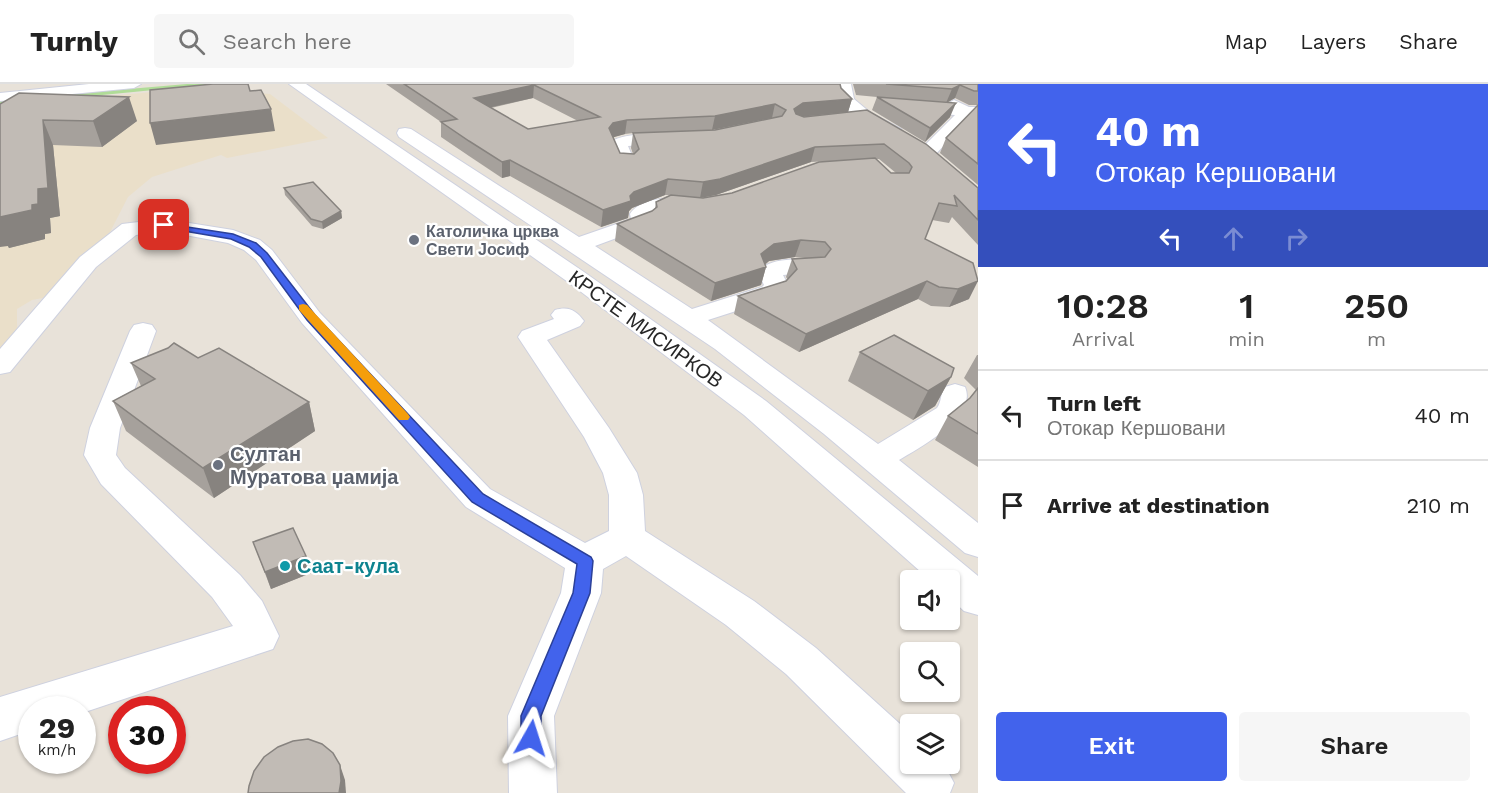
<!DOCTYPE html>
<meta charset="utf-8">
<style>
body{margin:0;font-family:"Work Sans",sans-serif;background:#f6f6f6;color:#222;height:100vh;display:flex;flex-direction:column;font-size:22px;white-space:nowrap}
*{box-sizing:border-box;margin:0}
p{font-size:20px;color:#767676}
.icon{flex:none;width:33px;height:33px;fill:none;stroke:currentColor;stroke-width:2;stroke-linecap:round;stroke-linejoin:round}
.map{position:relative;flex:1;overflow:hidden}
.panel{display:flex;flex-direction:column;background:#fff;width:510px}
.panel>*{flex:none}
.top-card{background:#4263ec;color:#fff;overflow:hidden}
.buttons{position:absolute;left:900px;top:486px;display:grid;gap:12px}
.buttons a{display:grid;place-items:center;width:60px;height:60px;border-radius:6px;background:#fff;box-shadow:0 2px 4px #0004;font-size:30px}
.speed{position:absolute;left:18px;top:612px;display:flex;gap:12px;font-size:30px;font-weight:700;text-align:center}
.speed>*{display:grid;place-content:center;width:78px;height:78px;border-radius:50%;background:#fff;box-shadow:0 2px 4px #0004;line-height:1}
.speed small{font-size:15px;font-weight:400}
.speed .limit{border:9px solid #d22;background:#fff;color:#111}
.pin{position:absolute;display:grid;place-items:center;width:51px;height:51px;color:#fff;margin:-26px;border-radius:12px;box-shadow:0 3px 9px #0006}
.me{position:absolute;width:66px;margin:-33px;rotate:6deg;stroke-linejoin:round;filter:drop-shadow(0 0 4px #0008)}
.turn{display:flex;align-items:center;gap:21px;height:126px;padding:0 18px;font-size:27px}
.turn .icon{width:78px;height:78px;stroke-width:2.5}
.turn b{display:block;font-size:42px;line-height:51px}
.lanes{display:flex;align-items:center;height:57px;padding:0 18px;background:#0003;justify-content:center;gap:30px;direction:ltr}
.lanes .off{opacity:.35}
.eta{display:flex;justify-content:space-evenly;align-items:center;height:102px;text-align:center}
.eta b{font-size:36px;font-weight:600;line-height:42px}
.primary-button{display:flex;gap:12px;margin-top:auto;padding:12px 18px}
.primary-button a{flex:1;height:69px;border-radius:6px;background:#4263ec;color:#fff;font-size:24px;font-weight:600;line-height:69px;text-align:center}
.primary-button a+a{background:#f6f6f6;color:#222}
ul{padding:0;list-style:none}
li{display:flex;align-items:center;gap:18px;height:90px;padding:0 18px;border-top:2px solid #e0e0e0}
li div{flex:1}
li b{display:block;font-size:22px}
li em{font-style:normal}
header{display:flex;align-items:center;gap:36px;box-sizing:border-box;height:84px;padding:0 30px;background:#fff;border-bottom:2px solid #e0e0e0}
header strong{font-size:28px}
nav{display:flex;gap:33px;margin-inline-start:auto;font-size:21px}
.search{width:420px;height:54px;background:#f6f6f6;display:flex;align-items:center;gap:15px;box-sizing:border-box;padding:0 21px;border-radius:6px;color:#767676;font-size:22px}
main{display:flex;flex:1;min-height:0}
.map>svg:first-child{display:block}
</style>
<header>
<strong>Turnly</strong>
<div class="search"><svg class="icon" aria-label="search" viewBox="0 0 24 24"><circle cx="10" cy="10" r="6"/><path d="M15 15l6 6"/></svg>Search here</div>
<nav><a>Map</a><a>Layers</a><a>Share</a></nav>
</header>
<main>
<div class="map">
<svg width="978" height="709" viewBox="0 0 978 709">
<rect width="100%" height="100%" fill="#e8e2d9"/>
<path fill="#eadfc9" d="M192,4L270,10L328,54L227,74L221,71L152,93L128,113L108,152L53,212L32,216L17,225V247L0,268V23Z"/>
<path fill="#b0dc98" d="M187,0H215L0,21V16Z"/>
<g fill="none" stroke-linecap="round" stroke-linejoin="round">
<g stroke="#ced1df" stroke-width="2">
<g id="minor">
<path d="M89,0H141L134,4L0,17V9Z"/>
<path d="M289,0H306L584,188L766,317L978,492V531L964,527L950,514V496H930L744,331L568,198Z"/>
<path d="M837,0H851L854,15L872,30L901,45L903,49L901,53C887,56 848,31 841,19C838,14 838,6 837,0Z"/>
<path d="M954,16L969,23H978V33L972,32L933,73H921L918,69L921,65L955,31L910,28L902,23L910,18L946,21Z"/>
<path d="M405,44L411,45L579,153L631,135L630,130C643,110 683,113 703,118L706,122L703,126L696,128L668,125L651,133L652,138L649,142L595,162L692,225L762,203L764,201L758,188C768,173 803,174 819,178L823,183L819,188L783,191L789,203L780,213L708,236L878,360L937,324C942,317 940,310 945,303L955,300L965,303C978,333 920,363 899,376L978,439V473L965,469L824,350L715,265L399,53L397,49L399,45Z"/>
<path d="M676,49L682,50L684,54L682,58L628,62L635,79L632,83H620L609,60C619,48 660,50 676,49Z"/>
<path d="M164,135L233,146L260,156L272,166L320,229L490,405L585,459L609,447V411L603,389L584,353L518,253L522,247L554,235L551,231L555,226C568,222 576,226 584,237L580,242L547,256L609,344L637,389L643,411L645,447L754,517L816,564L910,649V680H944L954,699L950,709H906L786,590L726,541L626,472L603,485L601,509L554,632L557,709H509L508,632L561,509L565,484L466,423L302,239L256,176L244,166L228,159L164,147L136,151L96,183L10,288L0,290V265L80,173L122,140Z"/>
<path d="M143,239L152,241L156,247L120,344L116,371L125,384L240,491L262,517L279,552L273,565L82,629V626H32V646L0,657V613L233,542L212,513L101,400L84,371L90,344L130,247L134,241Z"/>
</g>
</g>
<use href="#minor" fill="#fff" fill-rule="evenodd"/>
</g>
<g fill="#a6a19c" fill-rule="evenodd">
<path d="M386,0H840L841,4L852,15L848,28L803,33H804L867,26L978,104V161L952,133L949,139L932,136L925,155L969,215L949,223L931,222L918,215L799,268L734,230L738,212L786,197L788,196L786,193L792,175L805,174L795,173L769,177L765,181L766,183L761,201L711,217L615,157L617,140L652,127L655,124L656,118L670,111H665L632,124L629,127L628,134L601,143L510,92L502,94L469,72L441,53V38ZM533,14L578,37L528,45L491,24ZM772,34L715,46H712ZM633,49L631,64L633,70L620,69L613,53L625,50ZM876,75H879L896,89H891ZM831,77L732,109L700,114L716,111L811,78Z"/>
<path d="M853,0H978V21H969L955,14L947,19L950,33L925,58L872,26L877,13L856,11Z"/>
<path d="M0,20L137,37L102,63L53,61L60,132L50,134L51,149L45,150V155L9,164L8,162Z"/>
<path d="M978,21V101L940,69L946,54Z"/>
<path d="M284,104L341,127L342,134L323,145L312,142L285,111Z"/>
<path d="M860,268L951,293L935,322L913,336L848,297Z"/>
<path d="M977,271H978V383L935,356L948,332L970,314L976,306L964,294Z"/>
<path d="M198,274L309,318L315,347L214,414L126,347L113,317L141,302L131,279Z"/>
<path d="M253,458L311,489L271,505Z"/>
</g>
<g fill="#87837f">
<path d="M534,1L533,14L474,27V14Z"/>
<path d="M960,1L955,14L946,19L952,5Z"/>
<path d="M129,13L137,37L102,63L93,37Z"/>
<path d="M852,15L848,28L799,33L790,39L794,25L803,19Z"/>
<path d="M956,19L950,33L925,58L930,44Z"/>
<path d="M775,20L772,34L712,46L715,32Z"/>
<path d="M271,25L275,47L156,61L150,39Z"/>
<path d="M43,36L53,61L60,132L50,134L51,149L45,150V155L9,164L8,162L0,163V133L32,121L38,105Z"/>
<path d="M627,36L625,50L611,54L609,44L613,39Z"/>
<path d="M815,63L811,78L716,111L700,114L703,98Z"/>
<path d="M510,76V92L502,94V78Z"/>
<path d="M668,95L665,111L632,124L629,127L628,134L601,143L603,126L630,112L634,108Z"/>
<path d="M341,127L342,134L323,145L322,138Z"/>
<path d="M801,156L795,173L769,177L759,185L766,183L761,201L711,217L715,199L761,170L774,160Z"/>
<path d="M927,197L918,215L799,268L806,250Z"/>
<path d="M978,197L969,215L949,223L958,205Z"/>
<path d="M951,293L935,322L913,336L928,307Z"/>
<path d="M309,318L315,347L214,414L203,384Z"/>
<path d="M306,472L311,489L271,505L265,488Z"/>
<path d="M340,681L345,696L346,709H339Z"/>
</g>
<g fill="#c1bbb5" stroke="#87837f" stroke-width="1.5" fill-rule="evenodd">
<path d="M213,0H248L250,7L261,6L271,25L150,39V6Z"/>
<path d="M404,0H840L841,4L852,15L803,19L794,25L796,30L804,33L867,26L926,60L978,104V136L954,111L957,122L939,119L925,155L973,179L978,197L958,205L939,203L927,197L806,250L738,212L786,197L797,185L792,175L825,173L831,165L825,158L801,156L774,160L761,170L766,183L715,199L617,140L652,127L657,123L656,118L671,111L703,114L732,109L819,78L875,74L891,89H909L912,83L909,79L884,60L815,63L720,95L703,98L668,95L634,108L630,112L631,117L603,126L510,76L502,78L469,57L441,38L457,35ZM534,1L600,33L528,45L474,14ZM775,20L786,26L782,32L715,46L633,49L639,65L634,70L620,69L609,44L613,39L627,36L715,32Z"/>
<path d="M886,0H978V7H974L960,1L952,5Z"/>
<path d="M19,9L129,13L93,37L43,36L48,104L38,105V120L32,121V126L0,133V20Z"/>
<path d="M877,13L956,19L930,44Z"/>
<path d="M978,21V80L946,54Z"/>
<path d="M313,98L341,127L322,138L311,135L284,104Z"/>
<path d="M894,251L954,284L951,293L928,307L860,268Z"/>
<path d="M174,259L198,274L219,264L309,318L203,384L113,317L155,295L131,279L168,264Z"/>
<path d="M978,304V350L948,332L970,314Z"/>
<path d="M293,444L306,472L265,488L253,458Z"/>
<path d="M308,655L322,660L333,669L340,681L341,697L339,709H248L249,702L254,687L264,673L278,663L293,657Z"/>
</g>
<path fill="#4263ec" stroke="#2b4099" stroke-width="1.5" d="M161,139L233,150L256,159L267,169L315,231L483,410L591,473L593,477L590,509L541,632V654L538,661L531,664L524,661L521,654V632L573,509L577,480L472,418L307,236L261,173L249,163L231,155L161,143Z"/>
<path fill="#f59e0b" d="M303,220L307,221L408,330L410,333L408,336H399L299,226V221Z"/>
<g fill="#6b7280" stroke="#fff" stroke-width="2">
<circle cx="414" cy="156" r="6"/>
<circle cx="218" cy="381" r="6"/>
</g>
<circle fill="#0f9aa8" stroke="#fff" stroke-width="2" cx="285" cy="482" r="6"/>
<g text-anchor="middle" stroke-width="4.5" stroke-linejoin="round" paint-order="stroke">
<g font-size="16" font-weight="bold" fill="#5b616d" stroke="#fff" text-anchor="start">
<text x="426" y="153">Католичка црква<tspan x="426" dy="18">Свети Јосиф</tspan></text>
</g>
<g font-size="20" fill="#272727" stroke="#fff">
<text transform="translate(646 245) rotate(36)" y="7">КРСТЕ МИСИРКОВ</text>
</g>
<g font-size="20" font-weight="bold" fill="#5b616d" stroke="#fff" text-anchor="start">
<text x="230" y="377">Султан<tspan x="230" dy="23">Муратова џамија</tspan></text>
</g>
<g font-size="20" font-weight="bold" fill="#0d838f" stroke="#fff" text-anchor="start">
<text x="297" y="489">Саат-кула</text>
</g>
</g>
</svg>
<div class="buttons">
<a><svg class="icon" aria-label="sound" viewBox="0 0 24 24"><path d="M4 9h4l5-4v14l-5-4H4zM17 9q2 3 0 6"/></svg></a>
<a><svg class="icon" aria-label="search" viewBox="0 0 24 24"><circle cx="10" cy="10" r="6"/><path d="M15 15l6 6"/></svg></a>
<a><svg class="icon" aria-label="layers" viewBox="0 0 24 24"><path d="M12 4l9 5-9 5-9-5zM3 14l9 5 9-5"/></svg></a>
</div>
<div class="speed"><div>29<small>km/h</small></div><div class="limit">30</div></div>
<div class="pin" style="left:164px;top:141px;background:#d93025"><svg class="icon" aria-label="arrive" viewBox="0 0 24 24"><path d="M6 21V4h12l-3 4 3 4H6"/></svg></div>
<svg class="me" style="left:531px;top:654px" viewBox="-20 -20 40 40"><path d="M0-17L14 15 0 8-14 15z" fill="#4263ec" stroke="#fff" stroke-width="4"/></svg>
</div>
<section class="panel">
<div class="top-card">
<div class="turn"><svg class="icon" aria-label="left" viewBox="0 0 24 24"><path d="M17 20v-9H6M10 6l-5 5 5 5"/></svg><div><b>40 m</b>Отокар Кершовани</div></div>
<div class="lanes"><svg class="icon" aria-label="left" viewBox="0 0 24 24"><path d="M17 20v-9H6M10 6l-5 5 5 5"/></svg><svg class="icon off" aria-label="ahead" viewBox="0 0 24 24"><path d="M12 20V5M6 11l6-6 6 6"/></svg><svg class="icon off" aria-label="right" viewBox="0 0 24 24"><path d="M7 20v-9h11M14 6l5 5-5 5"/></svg></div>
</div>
<div class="eta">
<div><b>10:28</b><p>Arrival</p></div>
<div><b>1</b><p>min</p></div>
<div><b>250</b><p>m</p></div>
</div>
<ul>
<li><svg class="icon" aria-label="left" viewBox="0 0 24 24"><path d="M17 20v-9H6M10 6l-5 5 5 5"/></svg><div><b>Turn left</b><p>Отокар Кершовани</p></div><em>40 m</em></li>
<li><svg class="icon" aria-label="arrive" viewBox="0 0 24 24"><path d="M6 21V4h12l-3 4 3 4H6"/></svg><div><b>Arrive at destination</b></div><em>210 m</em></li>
</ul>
<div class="primary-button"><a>Exit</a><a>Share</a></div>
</section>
</main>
